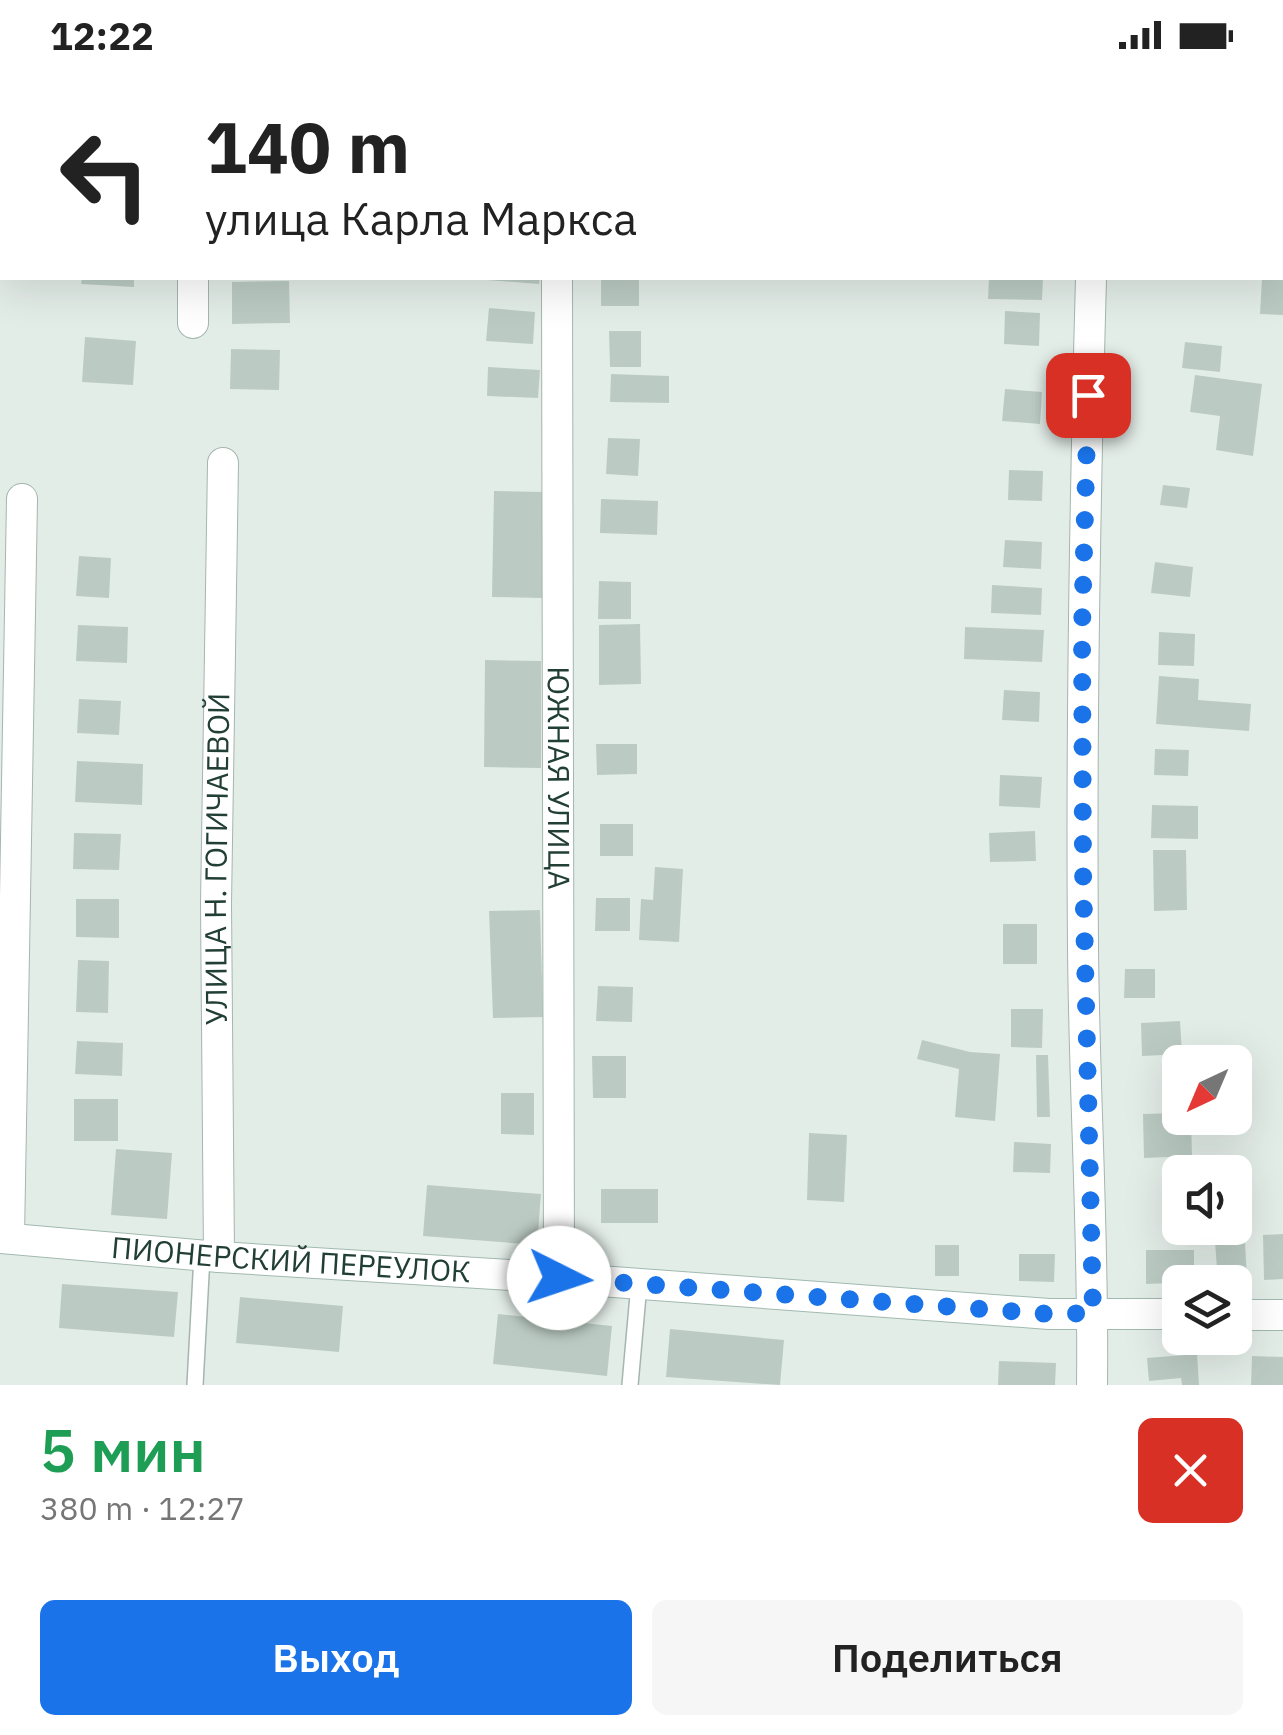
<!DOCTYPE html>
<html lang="ru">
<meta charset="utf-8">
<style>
body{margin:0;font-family:"IBM Plex Sans",sans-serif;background:#f6f6f6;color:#222;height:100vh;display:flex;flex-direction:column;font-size:38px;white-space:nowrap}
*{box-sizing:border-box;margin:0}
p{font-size:32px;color:#767676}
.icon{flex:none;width:55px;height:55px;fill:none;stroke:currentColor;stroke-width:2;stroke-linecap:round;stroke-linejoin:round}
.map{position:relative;height:1315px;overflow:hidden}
.panel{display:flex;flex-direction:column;background:#fff;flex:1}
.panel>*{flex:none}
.hud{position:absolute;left:0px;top:0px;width:1285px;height:210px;box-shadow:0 10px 40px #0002;background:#fff;color:#222;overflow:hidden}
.needle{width:65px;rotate:224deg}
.buttons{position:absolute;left:1162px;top:975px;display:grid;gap:20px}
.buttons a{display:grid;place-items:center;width:90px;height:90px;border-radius:15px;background:#fff;box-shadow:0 10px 40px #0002;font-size:50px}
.pin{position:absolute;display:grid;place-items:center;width:85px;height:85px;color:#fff;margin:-42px;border-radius:20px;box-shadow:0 5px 15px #0006}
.me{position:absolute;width:110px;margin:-55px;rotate:94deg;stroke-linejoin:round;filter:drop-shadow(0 0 8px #0008)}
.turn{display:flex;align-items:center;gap:35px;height:210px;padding:0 40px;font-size:45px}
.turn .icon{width:130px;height:130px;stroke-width:2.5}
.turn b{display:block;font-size:70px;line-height:85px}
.round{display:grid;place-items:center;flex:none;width:105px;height:105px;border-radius:15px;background:#f6f6f6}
.summary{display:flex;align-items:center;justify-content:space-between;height:170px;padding:0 40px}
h1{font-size:60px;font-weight:600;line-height:75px;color:#1e9e55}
.primary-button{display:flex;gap:20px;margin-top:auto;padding:20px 40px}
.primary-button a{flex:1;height:115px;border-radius:15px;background:#1a73e8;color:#fff;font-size:40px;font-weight:600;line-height:115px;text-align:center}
.primary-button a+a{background:#f6f6f6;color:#222}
.status{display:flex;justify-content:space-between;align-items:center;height:70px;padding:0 50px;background:#fff;direction:ltr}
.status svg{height:28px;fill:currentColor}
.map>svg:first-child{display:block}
</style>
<div class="status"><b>12:22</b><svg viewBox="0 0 49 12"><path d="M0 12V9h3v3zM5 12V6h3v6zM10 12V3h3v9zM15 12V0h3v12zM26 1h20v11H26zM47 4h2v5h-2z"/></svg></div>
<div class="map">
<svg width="1283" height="1315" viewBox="0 0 1283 1315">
<rect width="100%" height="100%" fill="#e3ede8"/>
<g fill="#bbcbc3">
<path d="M82,208H134V217L81,214Z"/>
<path d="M487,208H540L539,214L487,210Z"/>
<rect x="601" y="208" width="38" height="28"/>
<path d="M989,208H1043L1042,230L988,229Z"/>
<path d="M1262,208H1283V245L1260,244Z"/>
<path d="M289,211L290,253L232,254V212Z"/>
<path d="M489,238L535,242L533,274L486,271Z"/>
<path d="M1005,241L1040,243L1039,276L1004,274Z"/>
<path d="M609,261H641V297H610Z"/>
<path d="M85,267L136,271L133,315L82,312Z"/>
<path d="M1185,272L1222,276L1220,302L1182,298Z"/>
<path d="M231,279L280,280L279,320L230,319Z"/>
<path d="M488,297L540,300L538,328L487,326Z"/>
<path d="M611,304L669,306V333L610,332Z"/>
<path d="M1195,305L1262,314L1253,386L1216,380L1220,346L1190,342Z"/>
<path d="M1005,319L1042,322L1040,354L1002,351Z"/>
<path d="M608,368L640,369L638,406L606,404Z"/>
<path d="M1009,400L1043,401L1042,431L1008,430Z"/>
<path d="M1163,415L1190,418L1187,438L1160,435Z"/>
<path d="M494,421L544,422L542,528L492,527Z"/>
<path d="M601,429L658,431L657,465L600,463Z"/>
<path d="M1005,470L1042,472L1041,499L1003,497Z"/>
<path d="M79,486L111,488L109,528L76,526Z"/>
<path d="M1155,492L1193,497L1190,527L1151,523Z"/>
<path d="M599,511L631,512V549H598Z"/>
<path d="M992,515L1042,518L1041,545L991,543Z"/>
<path d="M640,554L641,614L599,615V555Z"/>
<path d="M78,555L128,557L127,593L76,591Z"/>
<path d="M965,557L1044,560L1042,592L964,589Z"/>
<path d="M1159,562L1195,564L1194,596L1158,595Z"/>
<path d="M485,590L541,591V698L484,697Z"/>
<path d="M1159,606L1199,609L1198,630L1251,634L1249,661L1156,654Z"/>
<path d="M1004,620L1040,622L1039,652L1002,650Z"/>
<path d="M79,629L121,631L119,665L77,663Z"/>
<path d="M596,674H637V704L597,705Z"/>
<path d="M1155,679L1189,680L1188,706L1154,705Z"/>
<path d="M77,691L143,694L142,735L75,732Z"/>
<path d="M1000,705L1042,707L1040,738L999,736Z"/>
<path d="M1152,735L1198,736V769L1151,768Z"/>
<rect x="600" y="754" width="33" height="32"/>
<path d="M1035,761L1036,791L990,792L989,763Z"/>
<path d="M74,763L121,764L119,800L73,799Z"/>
<path d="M1153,780H1186L1187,840L1154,841Z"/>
<path d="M655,797L683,799L679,872L639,870L641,829L653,830Z"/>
<path d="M596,828H630V861H595Z"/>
<path d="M76,829H119V868L76,867Z"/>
<path d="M540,840L543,947L493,948L489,841Z"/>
<rect x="1003" y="854" width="34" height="40"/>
<path d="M78,890L109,891L108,943L76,942Z"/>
<path d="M1125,899H1155V928H1124Z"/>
<path d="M598,916L633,917L632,952L596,951Z"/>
<path d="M1011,939H1043L1042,978L1011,977Z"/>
<path d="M1180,951L1182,984L1142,986L1141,953Z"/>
<path d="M922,970L970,982L1000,984L995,1051L955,1047L959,999L917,989Z"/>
<path d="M77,971L123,973L122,1006L75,1004Z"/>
<path d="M1036,985H1048L1050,1047H1037Z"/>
<path d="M592,986H626V1028H593Z"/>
<path d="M501,1023H534V1065L501,1064Z"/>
<rect x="74" y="1029" width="44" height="42"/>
<path d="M1180,1043V1048H1191L1192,1086L1144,1088L1143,1044Z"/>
<path d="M809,1063L847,1065L844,1132L807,1130Z"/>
<path d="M1014,1072L1051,1074L1050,1103L1013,1102Z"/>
<path d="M116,1079L172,1083L167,1149L111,1145Z"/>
<path d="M427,1115L541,1124L537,1175L423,1166Z"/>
<rect x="601" y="1119" width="57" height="34"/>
<path d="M1235,1152H1244L1247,1211L1218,1212L1214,1158H1235Z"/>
<path d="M1283,1164V1209L1264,1210L1263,1165Z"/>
<rect x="935" y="1175" width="24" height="31"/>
<path d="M1146,1180H1194V1212L1146,1214Z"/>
<path d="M1019,1184H1055L1054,1212L1019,1211Z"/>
<path d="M62,1214L178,1222L174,1267L59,1258Z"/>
<path d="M240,1227L343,1236L339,1282L236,1273Z"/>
<path d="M498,1244L612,1256L607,1306L493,1294Z"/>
<path d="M670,1259L784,1270L780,1315L666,1307Z"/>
<path d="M1197,1284L1199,1315H1182L1181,1308L1149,1311L1147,1288Z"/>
<path d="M1252,1286L1283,1287V1315H1251Z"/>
<path d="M999,1291L1056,1293L1055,1315H998Z"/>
</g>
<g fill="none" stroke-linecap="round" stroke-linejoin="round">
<g stroke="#a5b5af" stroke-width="18">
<g id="lane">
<path d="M195,1315L202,1186"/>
<path d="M630,1315L639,1214"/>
</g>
</g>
<g stroke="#a5b5af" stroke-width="32">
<g id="street">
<path d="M192,0V2"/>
<path d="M557,0V2"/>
<path d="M1097,2V0"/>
<path d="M193,208V253"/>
<path id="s1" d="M557,208L559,1208"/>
<path d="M1091,208C1085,430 1081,652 1083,875C1084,1022 1094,1168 1092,1315"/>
<path d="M9,1168L22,429"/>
<path id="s2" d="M219,1187L216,834L223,393"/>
</g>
</g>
<g stroke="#a1b9af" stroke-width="32">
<g id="secondary">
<path id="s3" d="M0,1168L219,1187L559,1208L1049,1244H1180"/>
<path d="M1235,1245H1283"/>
</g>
</g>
<use href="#lane" stroke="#fff" stroke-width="15"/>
<use href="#street" stroke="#fff" stroke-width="30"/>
<use href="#secondary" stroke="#fff" stroke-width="30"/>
</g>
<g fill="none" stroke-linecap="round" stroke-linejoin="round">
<path stroke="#1a73e8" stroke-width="18" stroke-dasharray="0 32.4" d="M559,1208L1049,1244L1093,1243L1083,800L1082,560L1088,325"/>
</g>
<g text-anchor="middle" stroke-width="10" stroke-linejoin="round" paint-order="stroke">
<g font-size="30" fill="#223f35" stroke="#f3f9f6">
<text dy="10" stroke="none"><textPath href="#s1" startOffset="500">ЮЖНАЯ УЛИЦА</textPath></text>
<text dy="10" stroke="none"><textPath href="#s2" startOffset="398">УЛИЦА Н. ГОГИЧАЕВОЙ</textPath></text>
<text dy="10" stroke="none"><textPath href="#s3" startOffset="292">ПИОНЕРСКИЙ ПЕРЕУЛОК</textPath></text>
</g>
</g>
</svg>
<div class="buttons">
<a><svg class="needle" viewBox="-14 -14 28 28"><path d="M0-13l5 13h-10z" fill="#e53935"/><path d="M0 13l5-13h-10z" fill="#767676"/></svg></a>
<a><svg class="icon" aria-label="sound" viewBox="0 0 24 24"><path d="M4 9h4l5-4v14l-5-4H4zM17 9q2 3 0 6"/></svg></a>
<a><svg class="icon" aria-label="layers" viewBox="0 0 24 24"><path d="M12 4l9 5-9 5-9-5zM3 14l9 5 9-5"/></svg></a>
</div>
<div class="pin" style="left:1088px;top:325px;background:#d93025"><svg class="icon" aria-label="arrive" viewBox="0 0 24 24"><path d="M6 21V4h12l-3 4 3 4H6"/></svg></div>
<svg class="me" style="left:559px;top:1208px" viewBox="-20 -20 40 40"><circle r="19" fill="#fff"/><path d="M0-13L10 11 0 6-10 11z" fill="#1a73e8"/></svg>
<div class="hud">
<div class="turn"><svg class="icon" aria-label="left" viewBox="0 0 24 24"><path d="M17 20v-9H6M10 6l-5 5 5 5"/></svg><div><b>140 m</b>улица Карла Маркса</div></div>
</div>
</div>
<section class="panel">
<div class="summary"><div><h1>5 мин</h1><p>380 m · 12:27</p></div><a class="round" style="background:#d93025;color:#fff"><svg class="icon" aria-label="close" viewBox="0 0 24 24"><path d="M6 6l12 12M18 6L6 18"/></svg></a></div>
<div class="primary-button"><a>Выход</a><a>Поделиться</a></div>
</section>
